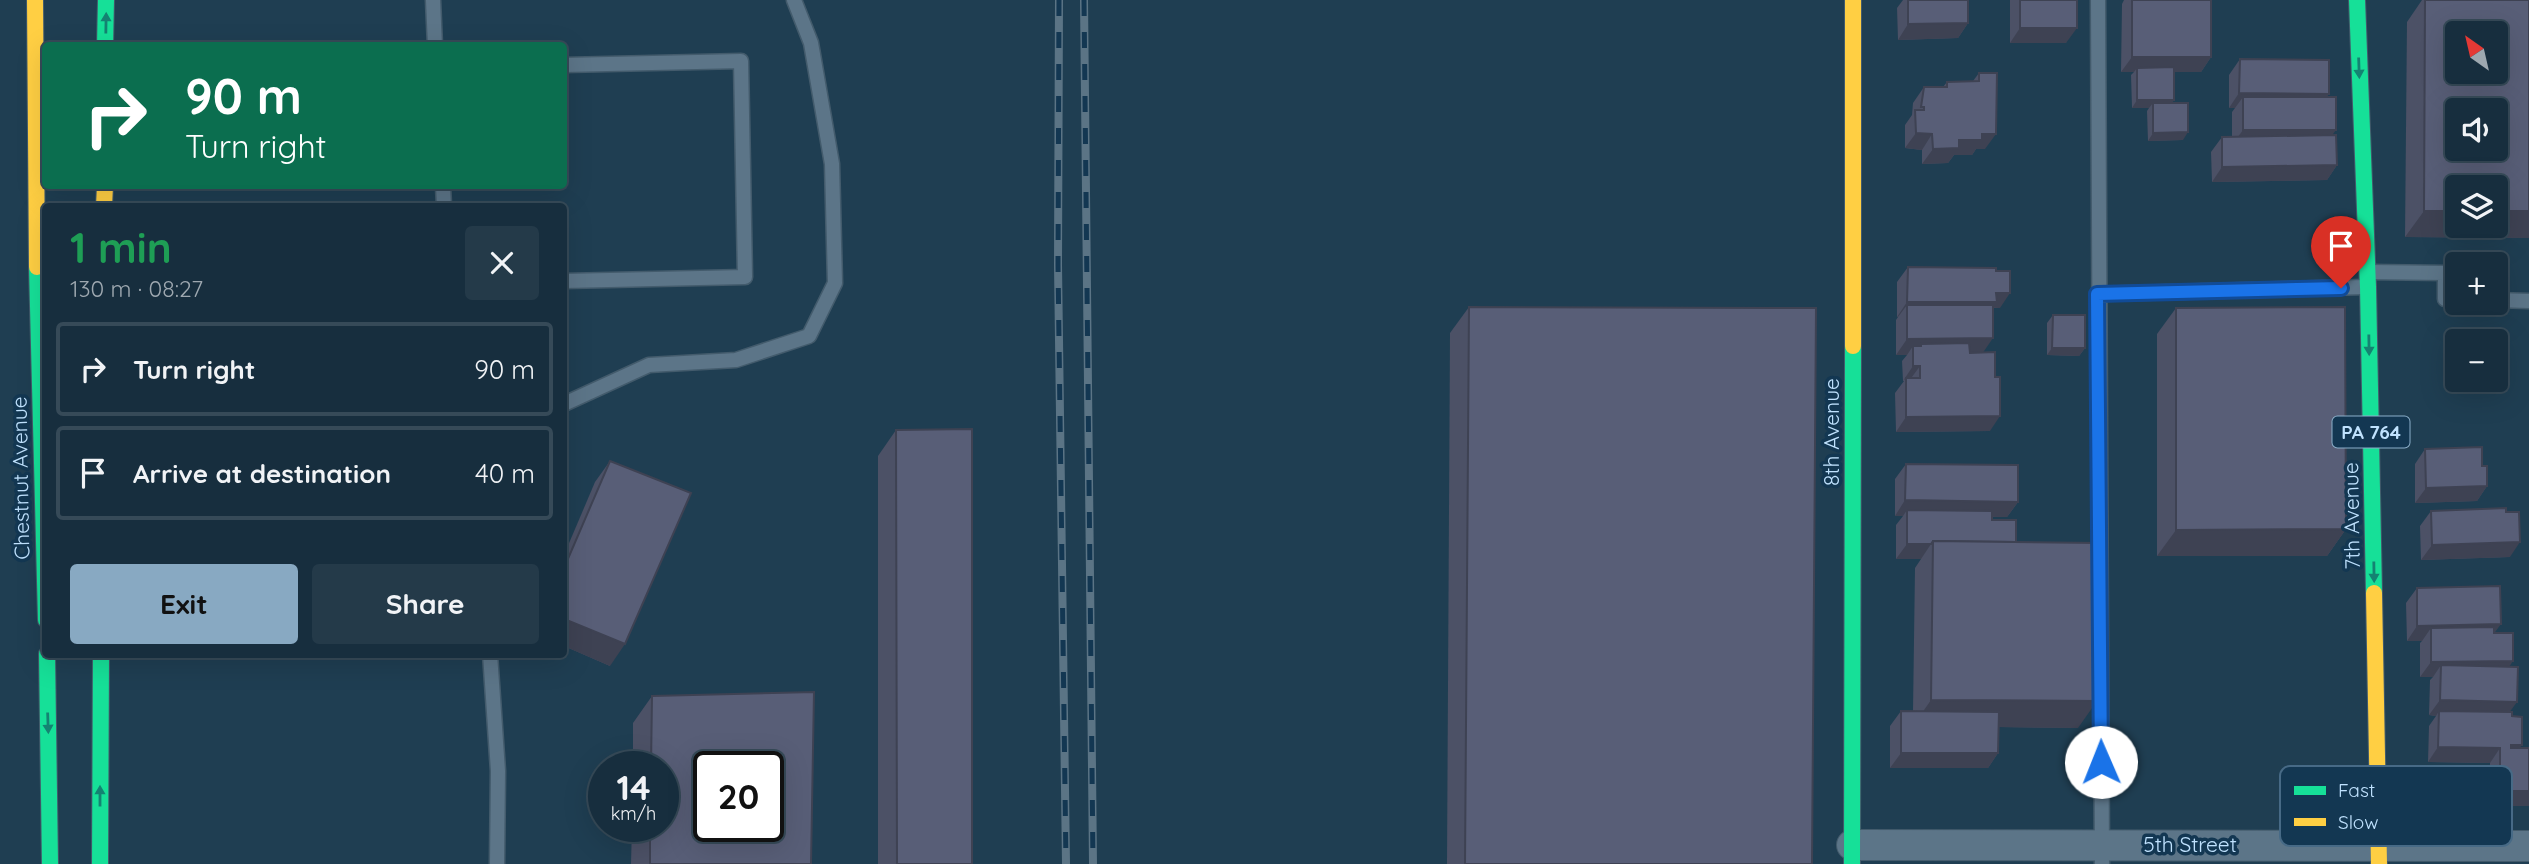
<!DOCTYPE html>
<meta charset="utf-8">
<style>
body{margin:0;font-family:Quicksand,sans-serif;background:#243a49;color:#f1f3f6;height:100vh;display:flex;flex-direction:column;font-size:26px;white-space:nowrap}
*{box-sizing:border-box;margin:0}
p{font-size:23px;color:#9ea8b0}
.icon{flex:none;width:38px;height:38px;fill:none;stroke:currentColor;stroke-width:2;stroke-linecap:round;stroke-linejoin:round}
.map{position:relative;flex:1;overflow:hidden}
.drawer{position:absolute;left:42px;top:203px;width:525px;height:455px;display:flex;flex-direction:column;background:#172e3e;border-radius:7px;box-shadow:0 7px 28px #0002,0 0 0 2px #364a58}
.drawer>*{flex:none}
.guide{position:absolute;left:42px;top:42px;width:525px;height:147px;border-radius:7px;box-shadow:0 7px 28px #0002,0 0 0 2px #364a58;background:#0b6e4f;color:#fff;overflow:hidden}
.needle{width:46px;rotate:326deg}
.buttons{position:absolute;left:2445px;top:21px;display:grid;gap:14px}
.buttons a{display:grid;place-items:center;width:63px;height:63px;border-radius:7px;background:#172e3e;box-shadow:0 7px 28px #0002,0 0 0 2px #364a58;font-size:35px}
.speed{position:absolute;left:588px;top:751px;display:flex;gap:14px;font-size:35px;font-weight:700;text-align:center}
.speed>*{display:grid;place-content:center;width:91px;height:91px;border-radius:50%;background:#172e3e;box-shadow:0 7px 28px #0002,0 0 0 2px #364a58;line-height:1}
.speed small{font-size:18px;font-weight:400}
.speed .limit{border:4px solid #111;border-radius:10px;background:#fff;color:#111}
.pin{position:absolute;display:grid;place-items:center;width:60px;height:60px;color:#fff;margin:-72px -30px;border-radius:50% 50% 50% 0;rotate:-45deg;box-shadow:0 0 7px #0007}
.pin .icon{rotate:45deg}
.me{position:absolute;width:77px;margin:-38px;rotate:359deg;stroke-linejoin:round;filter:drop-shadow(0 0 5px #0008)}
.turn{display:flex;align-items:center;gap:24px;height:147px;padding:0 28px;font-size:32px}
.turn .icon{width:91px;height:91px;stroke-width:2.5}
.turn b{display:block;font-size:49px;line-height:60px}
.round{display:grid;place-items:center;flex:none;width:74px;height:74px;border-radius:7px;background:#243a49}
.summary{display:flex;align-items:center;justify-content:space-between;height:119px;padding:0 28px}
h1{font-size:42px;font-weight:700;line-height:52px;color:#1e9e55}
.primary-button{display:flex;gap:14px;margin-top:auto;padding:14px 28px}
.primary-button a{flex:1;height:80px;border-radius:7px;background:#88a9c2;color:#111;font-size:28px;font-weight:700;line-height:80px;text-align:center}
.primary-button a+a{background:#243a49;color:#f1f3f6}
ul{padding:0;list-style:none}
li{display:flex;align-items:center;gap:21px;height:94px;margin:0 14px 10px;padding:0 14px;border:4px solid #364a58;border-radius:7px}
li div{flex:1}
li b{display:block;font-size:26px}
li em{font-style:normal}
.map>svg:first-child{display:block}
</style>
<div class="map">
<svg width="2529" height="864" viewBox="0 0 2529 864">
<rect width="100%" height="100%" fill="#1f3e52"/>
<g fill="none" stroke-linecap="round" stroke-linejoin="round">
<g stroke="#435b6c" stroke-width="17">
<g id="lane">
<path d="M433,0L435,46"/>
<path d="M2098,0L2102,864"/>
<path d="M564,65L741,61L745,277L564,281"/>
<path d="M443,186L444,206"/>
<path d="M2370,272L2445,273V299L2457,300"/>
<path d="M2097,294L2365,287"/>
<path d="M2496,300L2529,301"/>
<path d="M564,404L649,365L736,360L809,336L835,283L832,164L811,43L794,0"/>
<path d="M490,654L498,771L497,864"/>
</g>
</g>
<g stroke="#435b6c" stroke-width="32">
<path id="street" d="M1852,845L2529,846"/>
</g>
<g stroke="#435b6c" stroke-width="18">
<g id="fast">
<path d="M2357,0L2368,287L2374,593"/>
<path d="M105,46L106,0"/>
<path d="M37,267L46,620"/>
<path d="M47,654L50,864"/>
<path d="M100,864L101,654"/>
<path d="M1852,864L1853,346"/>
</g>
</g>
<g stroke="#435b6c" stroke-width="18">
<g id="slow">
<path d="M35,0L37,267"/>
<path d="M104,206L105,186"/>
<path d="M1853,346V0"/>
<path d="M2374,593L2379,864"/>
</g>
</g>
<use href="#lane" stroke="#5c7588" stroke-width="14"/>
<use href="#street" stroke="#5c7588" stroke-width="30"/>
<use href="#fast" stroke="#16e098" stroke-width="16"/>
<use href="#slow" stroke="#ffcf43" stroke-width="16"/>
<g stroke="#5b7485" stroke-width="8">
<g id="rail">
<path d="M1059,0L1058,265L1066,864"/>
<path d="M1084,0L1093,864"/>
</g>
</g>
<use href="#rail" stroke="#133752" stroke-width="5" stroke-dasharray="16" stroke-linecap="butt"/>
</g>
<g fill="#4c5166">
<path d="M1903,0H1968V23L1958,38L1898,40L1897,8Z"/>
<path d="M2010,0H2077L2066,43H2010Z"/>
<path d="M2124,0H2211V57L2201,72H2174L2172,103L2183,140L2148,141L2147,111L2149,108H2132L2131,75L2134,72H2121L2122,4Z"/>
<path d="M2422,0H2529V238L2405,237L2407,22Z"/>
<path d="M2240,59L2327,97L2337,165L2327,180L2212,182L2211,152L2222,137H2232V112L2235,108H2229V75Z"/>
<path d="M1979,73L1985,149H1976L1972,155H1954L1948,163L1922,164V150L1905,148V125L1912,115L1913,103L1924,87H1943L1947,82L1973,81Z"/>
<path d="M1908,267L2000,308H1993L1983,352L1990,431L1896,432L1895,393L1904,381H1903L1902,361L1907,355H1896V320L1898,317H1897V282Z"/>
<path d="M1469,307L1812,864H1447L1450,333Z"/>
<path d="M2176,308L2346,529L2327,556H2157V334Z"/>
<path d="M2053,315L2085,348L2079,356L2047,355V323Z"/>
<path d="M896,430L972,864H878V456Z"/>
<path d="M2425,449L2482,466L2487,486L2477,501L2415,503V464Z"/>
<path d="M610,461V666L564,646V555L595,482Z"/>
<path d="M1906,464L2018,502L2007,517H1992V520L2016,542L2078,728L1999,727L1998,753L1988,768H1890V726L1901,711H1913L1915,568L1921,559H1896V525L1903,516H1895V479Z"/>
<path d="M2431,511L2510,557L2421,560L2420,526Z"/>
<path d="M2417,588L2494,633L2509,667V712L2512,716L2519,748L2529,806H2489L2490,763L2428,762L2429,726L2436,716L2429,715L2430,680L2433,677H2420V643L2422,641H2407L2406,603Z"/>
<path d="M652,696L811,864H631L632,826H663V766H633V723Z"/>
</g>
<g fill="#3e4253">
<path d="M1968,23L1958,38L1898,40L1908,24Z"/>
<path d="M2020,28H2077L2066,43H2010Z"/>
<path d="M2132,57H2211L2201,72H2137V68L2134,72H2121Z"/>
<path d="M2239,93L2329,94L2319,109L2243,97L2235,108H2229Z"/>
<path d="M2137,100H2174L2169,108L2153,103L2149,108H2132Z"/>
<path d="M2243,130H2336L2325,145H2232Z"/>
<path d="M2188,132L2183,140L2148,141L2153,133Z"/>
<path d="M1916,133L1932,134L1922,150L1905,148Z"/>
<path d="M1982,134H1996L1985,149H1976L1972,155H1954L1948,163L1922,164L1933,149L1959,140Z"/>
<path d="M2337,165L2327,180L2212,182L2222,167Z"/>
<path d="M2424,211H2457V226H2496V211H2529V238L2405,237Z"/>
<path d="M1996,293H2010L2000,308L1907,305L1898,317H1897L1907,302Z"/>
<path d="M1993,338L1982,354L1921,346V344L1914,354L1913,346L1907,355H1896L1907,339Z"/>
<path d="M2052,348H2085L2079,356L2047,355Z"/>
<path d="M1913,366H1920L1909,381L1906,378L1903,381Z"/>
<path d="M2000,416L1990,431L1896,432L1906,417Z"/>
<path d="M2487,486L2477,501L2415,503L2426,488Z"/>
<path d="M1905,500L2018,502L2007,517L1907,516V510L1903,516H1895Z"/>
<path d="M2346,529L2327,556H2157L2176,530Z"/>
<path d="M2520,542L2510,557L2421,560L2432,545Z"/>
<path d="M1907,544H1931L1921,559H1896Z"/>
<path d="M564,619L625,644L610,666L564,646Z"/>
<path d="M2501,624L2490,639L2431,628L2422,641H2407L2417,626Z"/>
<path d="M2513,661L2503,676L2441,665L2433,677H2420L2431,662Z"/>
<path d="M1931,700L2097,701L2078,728L1913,726Z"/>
<path d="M2440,700L2517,702L2506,717L2439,711L2436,716L2429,715Z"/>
<path d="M2511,745H2522L2511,760Z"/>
<path d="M2438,747L2500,748L2490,763L2428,762Z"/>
<path d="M1901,753H1998L1988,768H1890Z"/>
<path d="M2500,791H2529V806H2489Z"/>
</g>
<g fill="#585e77" stroke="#3e4253" stroke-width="2" fill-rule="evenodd">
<path d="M1908,0H1968V23L1908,24Z"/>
<rect x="2020" y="0" width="57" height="28"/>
<rect x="2132" y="0" width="79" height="57"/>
<path d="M2425,0H2529V211H2496V187H2457V211H2424ZM2457,33H2496V72H2457ZM2457,110H2496V149H2457Z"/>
<path d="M2240,59L2329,60V94L2239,93Z"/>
<path d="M2174,67V100H2137V68Z"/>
<path d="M1979,73H1997L1996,134H1982V140H1959V148L1933,149L1932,134L1916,133L1915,110H1924V107H1921L1924,87H1947V82L1979,81Z"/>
<rect x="2243" y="97" width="93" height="33"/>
<path d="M2153,103H2188V132L2153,133Z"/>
<path d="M2336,135L2337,165L2222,167V137Z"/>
<path d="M1908,267L1996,268V271H2010V293H1996L1997,302H1907Z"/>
<path d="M1907,305H1993V338L1907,339Z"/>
<path d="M1469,307L1816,308L1812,864H1465Z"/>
<path d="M2345,307L2346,529L2176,530V308Z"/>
<path d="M2053,315H2085V348H2052Z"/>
<path d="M1969,343L1970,353L1995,352V377H2000V416L1906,417V378H1920V366H1913V346H1921V344Z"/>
<path d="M972,429V864H897L896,430Z"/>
<path d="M2482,447V466H2487V486L2426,488L2425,449Z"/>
<path d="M610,461L691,493L625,644L564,619V568Z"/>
<path d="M1906,464L2018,465V502L1905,500Z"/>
<path d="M2506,508V512H2519L2520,542L2432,545L2431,511Z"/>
<path d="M1907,510L1992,511V520H2016V542L1933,541L1931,544H1907Z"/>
<path d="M1933,541L2099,543L2097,701L1931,700Z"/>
<path d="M2500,586L2501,624L2417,626V588Z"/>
<path d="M2494,627V633H2513V661L2431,662V628Z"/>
<path d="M2441,665L2518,667L2517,702L2440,700Z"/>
<path d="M814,692L811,864H650V826H663V766H651L652,696ZM709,766H768V826H709Z"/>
<path d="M1901,711L1999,712L1998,753H1901Z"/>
<path d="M2439,711L2512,712V716L2522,717V745H2511V748H2529V791H2500V748L2438,747Z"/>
</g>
<defs><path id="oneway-solid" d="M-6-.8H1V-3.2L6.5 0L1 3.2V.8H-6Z" transform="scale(1.75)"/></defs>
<g fill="#148372">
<use href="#oneway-solid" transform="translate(106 23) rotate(-89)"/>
<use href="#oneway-solid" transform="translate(2359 68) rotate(88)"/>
<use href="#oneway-solid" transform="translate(2369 345) rotate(89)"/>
<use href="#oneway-solid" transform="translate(2374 572) rotate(89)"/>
<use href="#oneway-solid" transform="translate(48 723) rotate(88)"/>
<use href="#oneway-solid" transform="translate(100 796) rotate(-90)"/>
</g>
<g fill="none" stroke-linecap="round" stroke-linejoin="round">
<g stroke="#114b97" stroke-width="18">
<path id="route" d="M2101,762L2097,294L2341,288"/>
</g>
<use href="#route" stroke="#1a73e8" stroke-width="12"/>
</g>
<g text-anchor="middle" stroke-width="7" stroke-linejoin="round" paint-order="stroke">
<rect fill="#133752" stroke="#8cafca" stroke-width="2" x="2332.5" y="416.5" width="77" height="31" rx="5"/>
<g font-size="19" font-weight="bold" fill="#c0e2fe">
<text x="2371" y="439">PA 764</text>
</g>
<g font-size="21" fill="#c0e2fe" stroke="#133752">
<text transform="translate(1832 432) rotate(-90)" y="7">8th Avenue</text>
<text transform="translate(21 478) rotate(-91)" y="7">Chestnut Avenue</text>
<text transform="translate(2352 516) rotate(-91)" y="7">7th Avenue</text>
<text x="2190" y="852">5th Street</text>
</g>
</g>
<rect x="2280" y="766" width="232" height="80" rx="10" fill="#133752" stroke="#476a86" stroke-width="2"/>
<rect x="2294" y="786" width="32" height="9" fill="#16e098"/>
<rect x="2294" y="818" width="32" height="8" fill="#ffcf43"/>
<g font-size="19" fill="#c0e2fe">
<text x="2338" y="797">Fast</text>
<text x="2338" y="829">Slow</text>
</g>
</svg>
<div class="buttons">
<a><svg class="needle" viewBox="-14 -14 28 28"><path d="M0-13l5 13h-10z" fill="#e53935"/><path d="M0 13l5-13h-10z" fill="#9ea8b0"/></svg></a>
<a><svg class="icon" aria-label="sound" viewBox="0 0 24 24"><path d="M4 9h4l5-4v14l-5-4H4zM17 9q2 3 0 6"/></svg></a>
<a><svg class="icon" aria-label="layers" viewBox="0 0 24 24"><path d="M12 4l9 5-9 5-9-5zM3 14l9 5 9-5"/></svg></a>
<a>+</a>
<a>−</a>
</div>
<div class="speed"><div>14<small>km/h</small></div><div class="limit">20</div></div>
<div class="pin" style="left:2341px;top:288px;background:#d93025"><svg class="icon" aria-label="arrive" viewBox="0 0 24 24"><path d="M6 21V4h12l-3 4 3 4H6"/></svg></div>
<svg class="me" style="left:2101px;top:762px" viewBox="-20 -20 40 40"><circle r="19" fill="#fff"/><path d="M0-13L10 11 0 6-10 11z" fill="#1a73e8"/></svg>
<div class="guide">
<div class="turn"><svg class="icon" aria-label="right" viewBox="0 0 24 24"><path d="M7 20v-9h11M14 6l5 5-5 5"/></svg><div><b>90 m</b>Turn right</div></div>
</div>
<section class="drawer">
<div class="summary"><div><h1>1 min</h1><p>130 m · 08:27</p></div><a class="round"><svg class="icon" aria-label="close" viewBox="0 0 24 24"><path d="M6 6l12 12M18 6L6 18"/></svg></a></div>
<ul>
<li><svg class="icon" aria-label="right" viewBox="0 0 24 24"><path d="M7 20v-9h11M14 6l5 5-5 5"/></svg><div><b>Turn right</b></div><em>90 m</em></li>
<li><svg class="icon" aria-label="arrive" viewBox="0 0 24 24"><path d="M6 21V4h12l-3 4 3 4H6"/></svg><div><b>Arrive at destination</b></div><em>40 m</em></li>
</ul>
<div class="primary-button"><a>Exit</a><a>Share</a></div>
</section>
</div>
